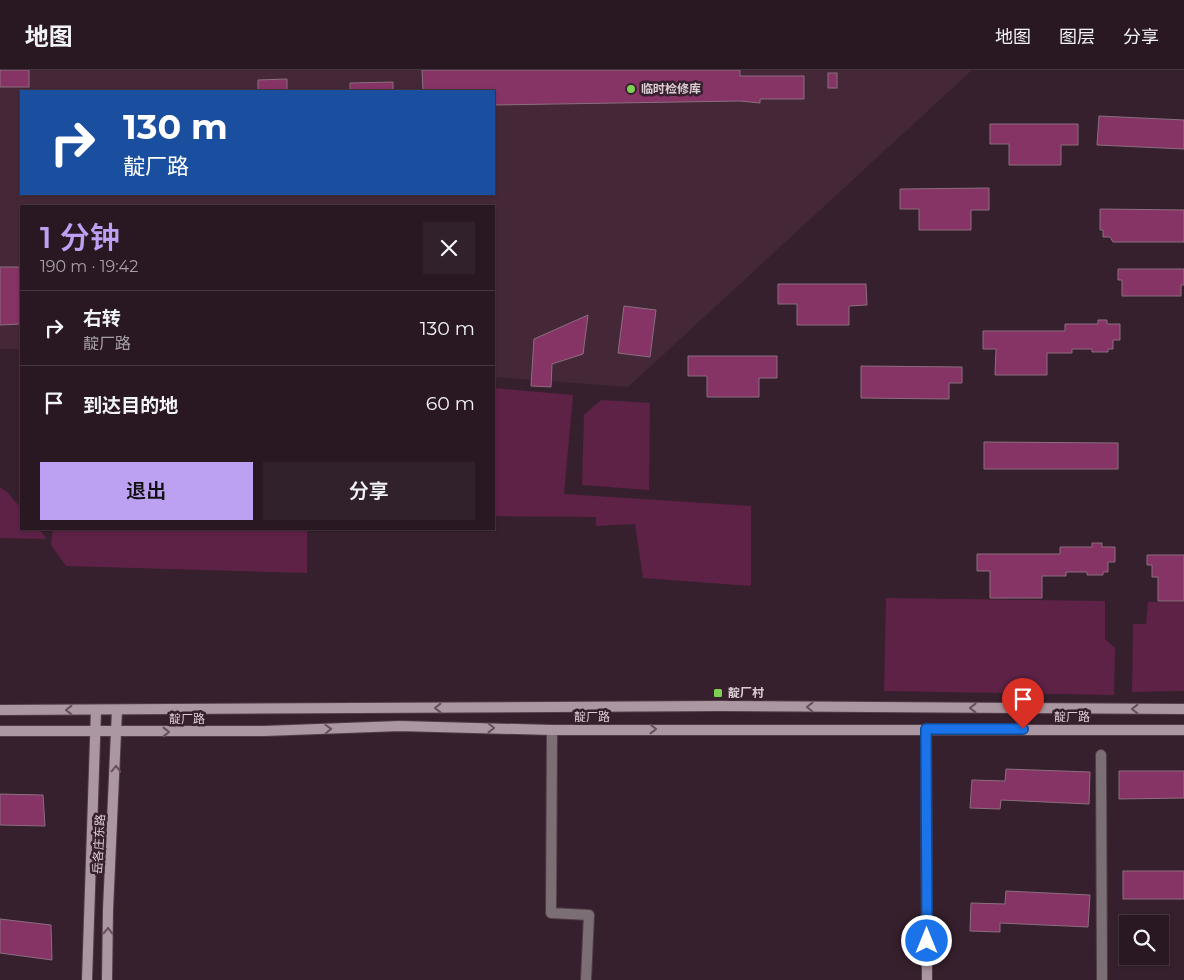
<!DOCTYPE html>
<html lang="zh">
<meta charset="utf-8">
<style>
body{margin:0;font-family:Montserrat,"Noto Sans SC",sans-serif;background:#31212a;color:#f1f3f6;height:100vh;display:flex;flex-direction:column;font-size:19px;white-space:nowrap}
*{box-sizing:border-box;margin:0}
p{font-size:16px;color:#a5a0a5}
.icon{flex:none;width:28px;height:28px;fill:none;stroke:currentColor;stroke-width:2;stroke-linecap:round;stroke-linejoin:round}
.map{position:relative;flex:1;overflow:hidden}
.drawer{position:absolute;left:20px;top:135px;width:475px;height:325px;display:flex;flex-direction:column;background:#291822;border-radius:0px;box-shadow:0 1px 4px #0004,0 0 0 1px #453740}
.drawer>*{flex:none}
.top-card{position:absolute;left:20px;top:20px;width:475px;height:105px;border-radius:0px;box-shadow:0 1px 4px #0004,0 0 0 1px #453740;background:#1a4fa0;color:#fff;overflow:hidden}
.controls{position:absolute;left:1119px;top:845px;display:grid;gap:10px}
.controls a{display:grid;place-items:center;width:50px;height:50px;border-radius:0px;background:#291822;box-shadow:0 1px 4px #0004,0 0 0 1px #453740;font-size:25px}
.pin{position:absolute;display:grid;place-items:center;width:42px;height:42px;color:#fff;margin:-51px -21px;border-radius:50% 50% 50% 0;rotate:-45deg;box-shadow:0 0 5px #0007}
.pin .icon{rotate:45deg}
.me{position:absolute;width:55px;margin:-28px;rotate:0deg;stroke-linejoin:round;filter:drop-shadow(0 0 4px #0008)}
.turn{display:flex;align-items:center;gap:18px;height:105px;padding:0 20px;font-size:22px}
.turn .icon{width:65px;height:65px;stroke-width:2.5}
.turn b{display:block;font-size:35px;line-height:42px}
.round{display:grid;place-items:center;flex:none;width:52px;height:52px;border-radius:0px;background:#31212a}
.summary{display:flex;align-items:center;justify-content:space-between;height:85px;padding:0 20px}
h1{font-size:30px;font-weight:600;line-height:38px;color:#bca0f2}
.primary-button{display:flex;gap:10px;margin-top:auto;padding:10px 20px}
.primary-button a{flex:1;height:58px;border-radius:0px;background:#bca0f2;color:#111;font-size:20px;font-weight:600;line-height:58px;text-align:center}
.primary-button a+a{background:#31212a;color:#f1f3f6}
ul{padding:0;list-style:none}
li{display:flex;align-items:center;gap:15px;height:75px;padding:0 20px;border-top:1px solid #453740}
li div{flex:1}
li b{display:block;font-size:19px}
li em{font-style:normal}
header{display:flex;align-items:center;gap:30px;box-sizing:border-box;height:70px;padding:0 25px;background:#291822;border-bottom:1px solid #453740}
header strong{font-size:24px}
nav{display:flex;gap:28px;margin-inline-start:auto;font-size:18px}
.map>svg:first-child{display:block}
</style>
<header>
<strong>地图</strong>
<nav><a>地图</a><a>图层</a><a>分享</a></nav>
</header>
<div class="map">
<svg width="1184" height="910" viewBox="0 0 1184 910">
<rect width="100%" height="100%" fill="#37202d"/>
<path fill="#452838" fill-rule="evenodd" d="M0,0H972L628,317L494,307V136H21V279H0ZM21,21H494V124H21Z"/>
<g fill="#5d2246">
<path d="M494,318L573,325L564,424L751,436V516L643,508L635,454L596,456V447L494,446Z"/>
<path d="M601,330L650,333L649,420L582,415L584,345Z"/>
<path d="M0,417L7,422L21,438V459H39L47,469L0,468Z"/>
<path d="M53,459H307V503L66,496L51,475Z"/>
<path d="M886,528L1105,531V569L1115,578L1114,625L884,621Z"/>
<path d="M1148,532H1184V621L1132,622L1133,554H1146Z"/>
</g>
<g fill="#863365" stroke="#8b6f7e">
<rect x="0" y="0" width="29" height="17"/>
<path d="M422,0H740V6H804V29H760V33L740,31L494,35V21H423Z"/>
<rect x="828" y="3" width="9" height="15"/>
<path d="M287,9V21H258V10Z"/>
<path d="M393,12V21H350V13Z"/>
<path d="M1099,46L1184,50V79L1097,75Z"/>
<path d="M990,54H1078V75H1061V95H1009V74H990Z"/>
<path d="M989,118V140H971V160H919V139H900V119Z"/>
<path d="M1100,139L1184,140V172H1113L1110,167H1103V160H1100Z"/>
<path d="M0,197H21V254L0,255Z"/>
<path d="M1118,199H1184V215H1181V226H1122V210H1118Z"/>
<path d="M778,214H866L867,235L849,236V255H797V234H778Z"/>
<path d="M624,236L656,240L650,287L618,283Z"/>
<path d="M588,245L583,284L552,294L551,317L531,316L534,269Z"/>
<path d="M1098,250H1107V254H1120V270H1113V279H1108V282H1092V279H1072V283H1047V305H995L996,279H983V261H1065V254H1098Z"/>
<path d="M688,286H777V308H759V327H707V306H688Z"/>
<path d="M861,296L962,297V313H949V329L861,328Z"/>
<path d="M984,372L1118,373V399H984Z"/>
<path d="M1092,473H1102V477H1115V492H1108V502H1103V505H1087V502H1066V506H1042V528H990V501H977V484H1060V477H1092Z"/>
<path d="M1147,485H1184V531H1158V507H1152V495H1147Z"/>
<path d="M1006,699L1090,702L1089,734L1001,730L1000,739L970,738L972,710L1005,711Z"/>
<path d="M1119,701H1184V728L1119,729Z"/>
<path d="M0,724L43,725L45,756L0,755Z"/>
<rect x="1123" y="801" width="61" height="28"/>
<path d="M1006,821L1090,825L1088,857L1000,853V862L970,861L971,833L1005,834Z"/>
<path d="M0,849L51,855L52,890L0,883Z"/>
</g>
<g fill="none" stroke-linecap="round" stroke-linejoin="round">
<g stroke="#513c48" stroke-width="12">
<g id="street">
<path d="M552,660L551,843L589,845L586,910"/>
<path d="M1101,685L1102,910"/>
</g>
</g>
<g stroke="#513c48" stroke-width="12">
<g id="secondary">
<path d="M0,640L720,636L1184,639"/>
<path d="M926,659L927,910"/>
<path d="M0,661H264L400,656L552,660H1184"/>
<path d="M87,910L96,640"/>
<path d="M107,910L108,840L117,640"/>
</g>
</g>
<use href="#street" stroke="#7b6f75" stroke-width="10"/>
<use href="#secondary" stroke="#ab97a1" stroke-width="10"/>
</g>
<defs><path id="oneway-chevron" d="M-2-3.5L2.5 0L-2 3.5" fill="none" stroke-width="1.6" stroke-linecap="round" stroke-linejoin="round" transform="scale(1.25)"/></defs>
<g stroke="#65505b">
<use href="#oneway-chevron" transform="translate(810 637) rotate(-179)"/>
<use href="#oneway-chevron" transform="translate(438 638) rotate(180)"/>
<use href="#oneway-chevron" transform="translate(973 638) rotate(-180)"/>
<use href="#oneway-chevron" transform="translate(1135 639) rotate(-180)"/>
<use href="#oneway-chevron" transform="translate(69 640) rotate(180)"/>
<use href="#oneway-chevron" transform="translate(491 658) rotate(1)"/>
<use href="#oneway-chevron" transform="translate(328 659) rotate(-2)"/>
<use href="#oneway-chevron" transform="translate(653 659)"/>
<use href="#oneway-chevron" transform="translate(166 662)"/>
<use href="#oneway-chevron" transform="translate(116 699) rotate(-88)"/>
<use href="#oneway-chevron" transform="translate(108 861) rotate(-89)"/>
</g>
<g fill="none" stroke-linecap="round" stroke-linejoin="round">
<g stroke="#114b97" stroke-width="12">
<path id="route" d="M927,871L926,659H1023"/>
</g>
<use href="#route" stroke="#1a73e8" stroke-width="9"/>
</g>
<g fill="#7fd052" stroke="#37202d" stroke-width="2">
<circle cx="631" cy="19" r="5"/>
<rect x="713" y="618" width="10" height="10" rx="2.5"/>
</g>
<g text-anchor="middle" stroke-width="5" stroke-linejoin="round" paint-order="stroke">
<g font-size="12" font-weight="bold" fill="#dccdd4" stroke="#37202d" text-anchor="start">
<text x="641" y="23">临时检修库</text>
<text x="728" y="627">靛厂村</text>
</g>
<g font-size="12" fill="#dccdd4" stroke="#37202d">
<text x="592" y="651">靛厂路</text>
<text x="1072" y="651">靛厂路</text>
<text x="187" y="653">靛厂路</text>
<text transform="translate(99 774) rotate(-87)" y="4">岳各庄东路</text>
</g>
</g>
</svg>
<div class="controls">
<a><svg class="icon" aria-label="search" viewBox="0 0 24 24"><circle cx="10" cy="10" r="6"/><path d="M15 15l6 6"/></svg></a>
</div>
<div class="pin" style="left:1023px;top:659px;background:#d93025"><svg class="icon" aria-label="arrive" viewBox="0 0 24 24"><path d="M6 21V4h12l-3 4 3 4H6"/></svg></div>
<svg class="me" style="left:927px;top:871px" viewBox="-20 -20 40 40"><circle r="17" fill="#1a73e8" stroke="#fff" stroke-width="3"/><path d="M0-11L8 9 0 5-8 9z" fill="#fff"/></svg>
<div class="top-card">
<div class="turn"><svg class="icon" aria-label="right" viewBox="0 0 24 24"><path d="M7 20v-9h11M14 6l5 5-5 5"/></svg><div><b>130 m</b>靛厂路</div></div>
</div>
<section class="drawer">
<div class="summary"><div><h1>1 分钟</h1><p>190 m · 19:42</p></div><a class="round"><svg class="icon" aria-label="close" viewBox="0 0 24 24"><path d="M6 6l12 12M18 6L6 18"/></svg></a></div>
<ul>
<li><svg class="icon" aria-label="right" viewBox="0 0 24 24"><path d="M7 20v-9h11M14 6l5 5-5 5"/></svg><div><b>右转</b><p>靛厂路</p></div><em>130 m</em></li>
<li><svg class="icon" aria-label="arrive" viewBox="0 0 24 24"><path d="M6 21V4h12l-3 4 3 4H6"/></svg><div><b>到达目的地</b></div><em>60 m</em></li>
</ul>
<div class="primary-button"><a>退出</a><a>分享</a></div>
</section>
</div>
